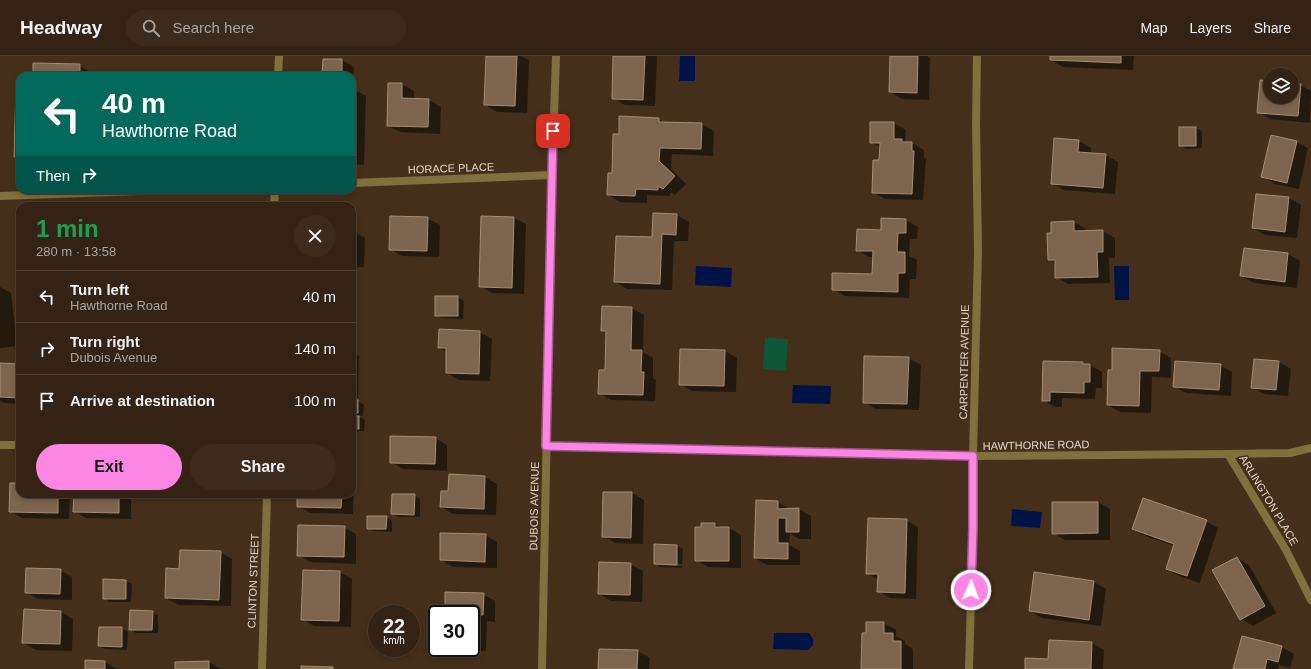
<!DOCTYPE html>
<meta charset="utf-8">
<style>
body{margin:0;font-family:Arial,sans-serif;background:#3c2b1d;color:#f1f3f6;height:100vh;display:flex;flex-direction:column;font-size:15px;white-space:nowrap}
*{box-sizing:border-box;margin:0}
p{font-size:13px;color:#a9a4a0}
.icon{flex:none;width:22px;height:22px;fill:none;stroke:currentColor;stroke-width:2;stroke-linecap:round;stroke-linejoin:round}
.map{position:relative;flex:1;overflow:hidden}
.sheet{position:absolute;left:16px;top:146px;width:340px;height:296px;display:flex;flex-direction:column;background:#342314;border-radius:12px;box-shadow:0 2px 6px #0003,0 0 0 1px #4e4034}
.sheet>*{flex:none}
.top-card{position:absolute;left:16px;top:16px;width:340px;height:122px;border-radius:12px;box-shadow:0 2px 6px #0003,0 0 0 1px #4e4034;background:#00695c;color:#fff;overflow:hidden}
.fabs{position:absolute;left:1263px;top:12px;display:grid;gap:8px}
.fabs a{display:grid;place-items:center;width:36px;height:36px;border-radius:50%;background:#342314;box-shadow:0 2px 6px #0003,0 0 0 1px #4e4034;font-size:20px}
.speed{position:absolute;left:368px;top:549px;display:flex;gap:8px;font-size:20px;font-weight:700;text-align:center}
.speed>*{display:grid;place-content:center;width:52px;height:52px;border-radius:50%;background:#342314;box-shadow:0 2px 6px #0003,0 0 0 1px #4e4034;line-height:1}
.speed small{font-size:10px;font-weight:400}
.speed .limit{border:2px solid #111;border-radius:6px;background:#fff;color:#111}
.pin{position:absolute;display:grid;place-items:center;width:34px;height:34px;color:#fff;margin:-17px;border-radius:8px;box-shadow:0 2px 6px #0006}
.me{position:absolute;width:44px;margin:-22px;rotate:2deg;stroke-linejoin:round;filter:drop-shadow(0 0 3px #0008)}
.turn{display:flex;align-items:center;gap:14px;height:84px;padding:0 20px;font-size:18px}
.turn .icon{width:52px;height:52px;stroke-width:2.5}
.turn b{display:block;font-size:28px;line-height:34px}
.then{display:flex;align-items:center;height:38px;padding:0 20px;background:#0003;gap:8px;font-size:15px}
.round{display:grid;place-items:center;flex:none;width:42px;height:42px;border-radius:21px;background:#3c2b1d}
.head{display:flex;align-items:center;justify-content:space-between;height:68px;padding:0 20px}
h1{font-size:24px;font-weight:700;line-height:30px;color:#1e9e55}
.button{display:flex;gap:8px;margin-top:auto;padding:8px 20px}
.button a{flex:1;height:46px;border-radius:24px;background:#fc86e4;color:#111;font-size:16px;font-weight:700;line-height:46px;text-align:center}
.button a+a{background:#3c2b1d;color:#f1f3f6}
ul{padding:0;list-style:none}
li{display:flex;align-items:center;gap:12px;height:52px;padding:0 20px;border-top:1px solid #4e4034}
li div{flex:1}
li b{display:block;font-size:15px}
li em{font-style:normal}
header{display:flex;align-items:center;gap:24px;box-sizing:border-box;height:56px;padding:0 20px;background:#342314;border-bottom:1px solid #4e4034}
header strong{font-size:19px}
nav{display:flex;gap:22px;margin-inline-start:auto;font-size:14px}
.search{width:280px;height:36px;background:#3c2b1d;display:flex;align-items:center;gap:10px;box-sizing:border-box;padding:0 14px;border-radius:22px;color:#a9a4a0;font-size:15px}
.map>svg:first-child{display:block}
</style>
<header>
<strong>Headway</strong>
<div class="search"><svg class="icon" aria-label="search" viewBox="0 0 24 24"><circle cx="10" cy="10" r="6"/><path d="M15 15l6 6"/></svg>Search here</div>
<nav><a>Map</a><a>Layers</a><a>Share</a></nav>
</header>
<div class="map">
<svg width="1311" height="613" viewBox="0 0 1311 613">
<rect width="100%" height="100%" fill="#452f1a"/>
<path fill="#0e5837" d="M765,282L788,283L786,315L763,313Z"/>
<g fill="#001347">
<path d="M680,0H695V25H679Z"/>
<path d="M696,210L732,212L731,231L695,229Z"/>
<path d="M1114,210H1129V244H1115Z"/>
<path d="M793,329L831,330L830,348L792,347Z"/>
<path d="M1012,453L1042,456L1040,472L1011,470Z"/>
<path d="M774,577H809L813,583V589L808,594L773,593Z"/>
</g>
<g fill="#0007" fill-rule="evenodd">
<path d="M487,0H521L529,4L527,57L497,56L485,49Z"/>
<path d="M614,0H657L655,50L625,49L613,42Z"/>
<path d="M891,0H927L930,2L929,44L902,43L890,36Z"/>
<path d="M1051,0H1134L1133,14L1063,11L1051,4Z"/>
<path d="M342,4L354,11L353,33L366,40L364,109L352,108V20H323Z"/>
<path d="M79,9L97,20H34Z"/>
<path d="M1270,26V41H1292V28L1300,29L1311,35L1310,67L1270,63L1258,56Z"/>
<path d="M402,28L414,35V44H429L441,51L440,78L400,76L388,70Z"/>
<path d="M658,63L667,68H702L714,75L713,100L672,98L671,113L686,128L675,139L670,136V140L647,139V147L620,146L608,139L620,79Z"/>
<path d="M894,67L906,74L905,86L912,87L924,94V101L926,103L923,144L885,143L873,136L880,105L881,92L871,86Z"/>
<path d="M1196,72L1202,75V92L1186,93L1180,89Z"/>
<path d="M1079,85L1091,92V98L1106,99L1118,106L1115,138L1064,134L1052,127Z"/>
<path d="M1296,86L1308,92L1299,133L1275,128L1263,121Z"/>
<path d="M1289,142L1301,149L1297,182L1265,179L1253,172Z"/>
<path d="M677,159L689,166L688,185H674L672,234L627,233L615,226L653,182Z"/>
<path d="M427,162L440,169L439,201L402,200L390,193Z"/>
<path d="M514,162L526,168L524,238L492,237L480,230Z"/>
<path d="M906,164L918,171L917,183H910L909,200L917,204L916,223H910L909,242L845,240L833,233L873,219L874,201H869L857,194Z"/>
<path d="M1074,166L1086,173V176L1103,175L1115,182V202H1109L1110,227L1068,228L1056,221V208L1049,203L1052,178Z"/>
<path d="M352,175L365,182L364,211H352Z"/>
<path d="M1288,198L1300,205L1297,232L1254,227L1241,220Z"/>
<path d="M0,231L11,237L17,290L0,292Z"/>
<path d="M458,241L464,245L463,263L441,262L436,259Z"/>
<path d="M603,251L632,252L644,259L643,296L653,302V322L656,324L655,345L611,344L599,337L606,315V277L602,275Z"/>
<path d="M479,276L492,283L490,325L459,324L447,317V296L439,292Z"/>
<path d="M681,294L725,295L737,302L736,336L692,335L680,328Z"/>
<path d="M352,295L359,300L358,342H352Z"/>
<path d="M1159,295L1171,302V322L1152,321L1151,357L1120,356L1108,349L1113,315Z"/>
<path d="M908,302L921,309L919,354L876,353L864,346Z"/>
<path d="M1044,306L1083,307L1090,309L1102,316V332H1096L1095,343L1062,342V351H1055L1043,344Z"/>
<path d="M1279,306L1291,313L1288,340L1264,338L1252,331Z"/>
<path d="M0,308L20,309V348L4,347L0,344Z"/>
<path d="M1220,309L1232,316L1231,340L1186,337L1174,330Z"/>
<path d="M352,345H358L364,349L363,360L356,359L365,364L364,375H352Z"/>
<path d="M352,382L355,384V412H352Z"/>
<path d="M435,382L447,389V415L403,413L391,406Z"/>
<path d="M485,421L497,428L496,459L453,458L441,451L449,436Z"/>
<path d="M20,428V438H70L69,463L22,462L10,455Z"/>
<path d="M352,429L354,430L353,458L310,457L298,450V438H352Z"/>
<path d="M604,437H632L644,444L643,488L615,487L603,480Z"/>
<path d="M75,438H131V463L86,462L74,455Z"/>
<path d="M414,439L420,443V461H398L392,457Z"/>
<path d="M778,446L791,454L799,453L811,460V483H799L790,477L789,489L800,495V509H767L755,502Z"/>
<path d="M1098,446L1110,453V484H1065L1053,477Z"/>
<path d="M387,461L392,465V476L374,475L368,472Z"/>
<path d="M906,464L918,471L916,543L890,542L878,535L879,524L867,517Z"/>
<path d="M1206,465L1218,472L1200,527L1179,520L1167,513L1175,490L1145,480L1133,473Z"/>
<path d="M715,468L722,472H729L741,479V512L708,511L696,504L702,472Z"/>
<path d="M344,471L356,478V508L310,506L298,499Z"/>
<path d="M485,479L497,486V512L453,511L441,504Z"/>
<path d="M655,489L677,490L683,493L682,512L660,511L655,507ZM659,507L682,508V510L659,509Z"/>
<path d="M220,496L232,503L231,550L178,549L166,542L180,514Z"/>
<path d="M1237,502L1249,509L1276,557L1253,570L1241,563Z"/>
<path d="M630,508L643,515L642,546L611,545L599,538Z"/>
<path d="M60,514L72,521V544L38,543L26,536Z"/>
<path d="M304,515L340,516L352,523L351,571L314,570L302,563Z"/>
<path d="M126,525L132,528L131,546H109L104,542Z"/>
<path d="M1094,526L1106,533L1101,570L1042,562L1030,555Z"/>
<path d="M483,538L495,545V566L487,565L486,595L458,594L455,592H471V558H437V578L434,576V556H446Z"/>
<path d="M61,556L73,563L72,595L36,594L23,587Z"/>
<path d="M152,556L158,559V577H136L130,573Z"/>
<path d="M884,567L896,574V580L905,585V588L913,593V613H862L867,578Z"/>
<path d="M122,572L128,576L127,594L105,593L99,590Z"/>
<path d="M1242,581L1282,591L1294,598L1290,612L1279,609L1278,613H1234Z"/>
<path d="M1092,587L1104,594L1103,613H1026Z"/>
<path d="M638,595L650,602L649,613H599Z"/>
<path d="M86,605L105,606L117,613H86Z"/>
<path d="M209,606L221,613H176Z"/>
</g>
<g fill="#7d644e" stroke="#a78d75">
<path d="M486,0H517L515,50L484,49Z"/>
<path d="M613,0H645L643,44L612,43Z"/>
<path d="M890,0H918L917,37L889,36Z"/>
<path d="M1050,0H1121V7L1050,4Z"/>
<path d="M323,3H342V20H322Z"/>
<path d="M33,7L80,8V20H33Z"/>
<path d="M1260,24L1270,25V41H1292V27L1301,28L1298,60L1257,57Z"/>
<path d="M388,27H402V42L429,43L428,71L387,70Z"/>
<path d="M16,29H20V101H14Z"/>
<path d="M352,32H355L353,103H352Z"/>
<path d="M619,60L659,62V66L702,67L701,93L660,92L659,105L675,120L663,133L658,130V134L636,133L635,140L607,139L608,117H612L613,78H619Z"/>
<path d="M870,66H894V83H902V86H912V95H914L912,138L872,137L873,104H879L880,87H870Z"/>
<rect x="1179" y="71" width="17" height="19"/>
<path d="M1271,79L1297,85L1287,127L1261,121Z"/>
<path d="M1054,82L1079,84L1078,96L1106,98L1103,132L1051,128Z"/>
<path d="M1256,138L1289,141L1285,176L1252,172Z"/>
<path d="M653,157L677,158L676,179L662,178L660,228L614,226L616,180L652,181Z"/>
<path d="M390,160L428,161L427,195L389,194Z"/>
<path d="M481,160L514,161L512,232L479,231Z"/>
<path d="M881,162L906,163V177H898L897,196H905V217H898V236L832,234V217L872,218L873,195H856L857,173L881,174Z"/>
<path d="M1074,165V175L1103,174V196H1097L1098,221L1055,222V204H1048L1047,177H1051V166Z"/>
<path d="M1244,192L1288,197L1285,226L1240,220Z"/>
<rect x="435" y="240" width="23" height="20"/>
<path d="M602,250L632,251L631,294H642L641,316H644L643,339L598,338L599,314H605L606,275H601Z"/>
<path d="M439,273L480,275L479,318L446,317V292H438Z"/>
<path d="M1112,292L1160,294L1159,315H1140L1139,350L1107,349L1108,314H1112Z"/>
<path d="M680,293L725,294L724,330L679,329Z"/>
<path d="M864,300L909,301L907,348L863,347Z"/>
<path d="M1254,303L1279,305L1276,334L1251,332Z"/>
<path d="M1043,305L1083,306V308H1090V326H1084V337L1050,336V345H1042Z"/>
<path d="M1175,305L1221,308L1219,334L1173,331Z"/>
<path d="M0,307L20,308V342L0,341Z"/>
<rect x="352" y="344" width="6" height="13"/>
<rect x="352" y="360" width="7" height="13"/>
<path d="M390,380L436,381L435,408L390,407Z"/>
<path d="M449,418L485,420L484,453L440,451L441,435H448Z"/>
<path d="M10,427H20V438H58V457L9,456Z"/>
<path d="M603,436H632L631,482L602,481Z"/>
<path d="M74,438H119V457L73,456Z"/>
<path d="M297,438H342L341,452L297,451Z"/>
<path d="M392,438H415L414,459L391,458Z"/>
<path d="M1143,442L1207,464L1187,520L1166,513L1174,488L1132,473Z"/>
<path d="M756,444L778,445V453L799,452V476H786V462H778V487H788V503L754,502Z"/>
<path d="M1052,446H1098V477L1052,478Z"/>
<path d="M367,460H387L386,473H367Z"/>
<path d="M868,462L907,463L905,537L877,536L878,518H866Z"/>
<path d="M701,467H715V471H729V505H695V471H701Z"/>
<path d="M298,469L345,470L344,501L297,500Z"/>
<path d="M440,477L486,478L485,506L440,504Z"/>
<path d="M654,488L677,489V509L654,508Z"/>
<path d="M180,494L221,495L219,544L165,542L166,512L179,513Z"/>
<path d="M1237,501L1265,550L1240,564L1212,514Z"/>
<path d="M599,506L631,507L630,539L598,538Z"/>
<path d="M26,512L61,513L60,538L25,537Z"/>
<path d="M303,514L340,515L339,565L301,564Z"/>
<path d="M1034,516L1094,525L1089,564L1029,555Z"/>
<path d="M103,523L126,524V543H103Z"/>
<path d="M445,536L484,537L483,559H475L474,588H471V558H437V577L433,576V555H445Z"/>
<path d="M24,553L61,555L60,588L22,587Z"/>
<path d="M130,554L153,555L152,574H129Z"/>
<path d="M866,566H884V577H893V585H901V613H861L862,577H866Z"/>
<path d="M99,571H122V591L98,590Z"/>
<path d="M1242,580L1282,590L1278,606L1267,603L1265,613H1233Z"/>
<path d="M1049,584L1092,586L1091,613H1025V602L1048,603Z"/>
<path d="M599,593L638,594L637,613H598Z"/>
<path d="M85,604L105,605V613H85Z"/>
<path d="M209,605V613H175V606Z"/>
<path d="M301,610L333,611V613H301Z"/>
</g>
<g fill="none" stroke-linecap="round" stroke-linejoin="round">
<g stroke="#816f3d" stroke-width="8">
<path d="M278,20L279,0"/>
<path d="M352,127L552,119"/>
<path d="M0,140L168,134"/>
<path d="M274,150L275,134"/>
<path d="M0,389H20"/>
<path d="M546,390L973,400L1228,398L1290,397L1311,392"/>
<path d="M1228,398L1286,494L1311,544"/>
<path d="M262,613L267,438"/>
<path d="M542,613L552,119L556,0"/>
<path d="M969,613L973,471V400L978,195L976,67L977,0"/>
</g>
</g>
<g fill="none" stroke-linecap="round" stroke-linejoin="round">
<g stroke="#a45794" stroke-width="10">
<path id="route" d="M553,75L546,390L973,400V471L971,534"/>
</g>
<use href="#route" stroke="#fc86e4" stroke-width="7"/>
</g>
<g text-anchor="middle" stroke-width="3" stroke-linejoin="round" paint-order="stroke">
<g font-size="11" fill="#e3d4c8" stroke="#452f1a">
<text transform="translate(451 112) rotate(-2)" y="4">HORACE PLACE</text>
<text transform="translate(964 306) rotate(-89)" y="4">CARPENTER AVENUE</text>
<text transform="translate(1036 389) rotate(-1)" y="4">HAWTHORNE ROAD</text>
<text transform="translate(1269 444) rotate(59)" y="4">ARLINGTON PLACE</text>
<text transform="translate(534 450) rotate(-89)" y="4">DUBOIS AVENUE</text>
<text transform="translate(253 525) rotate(-88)" y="4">CLINTON STREET</text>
</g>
</g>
</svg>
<div class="fabs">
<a><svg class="icon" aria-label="layers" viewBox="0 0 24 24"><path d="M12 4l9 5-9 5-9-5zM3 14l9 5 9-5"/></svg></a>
</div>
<div class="speed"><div>22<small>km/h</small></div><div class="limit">30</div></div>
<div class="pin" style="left:553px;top:75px;background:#d93025"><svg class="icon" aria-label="arrive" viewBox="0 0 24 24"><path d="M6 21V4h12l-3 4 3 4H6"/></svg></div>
<svg class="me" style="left:971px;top:534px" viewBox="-20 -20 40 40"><circle r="17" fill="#fc86e4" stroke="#fff" stroke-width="3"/><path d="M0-11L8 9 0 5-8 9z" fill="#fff"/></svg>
<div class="top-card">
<div class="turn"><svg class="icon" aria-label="left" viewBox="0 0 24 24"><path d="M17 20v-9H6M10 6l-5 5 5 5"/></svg><div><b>40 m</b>Hawthorne Road</div></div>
<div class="then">Then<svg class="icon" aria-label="right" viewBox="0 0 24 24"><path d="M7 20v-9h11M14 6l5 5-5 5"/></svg></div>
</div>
<section class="sheet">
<div class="head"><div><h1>1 min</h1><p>280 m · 13:58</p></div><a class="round"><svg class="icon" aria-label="close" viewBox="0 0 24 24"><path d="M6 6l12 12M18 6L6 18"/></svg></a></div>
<ul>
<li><svg class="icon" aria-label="left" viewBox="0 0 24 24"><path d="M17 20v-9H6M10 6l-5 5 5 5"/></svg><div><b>Turn left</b><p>Hawthorne Road</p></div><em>40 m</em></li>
<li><svg class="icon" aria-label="right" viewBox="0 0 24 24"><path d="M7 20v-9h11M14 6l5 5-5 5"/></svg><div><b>Turn right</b><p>Dubois Avenue</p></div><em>140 m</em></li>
<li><svg class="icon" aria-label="arrive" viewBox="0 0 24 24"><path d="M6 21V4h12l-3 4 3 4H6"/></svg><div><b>Arrive at destination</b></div><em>100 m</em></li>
</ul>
<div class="button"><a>Exit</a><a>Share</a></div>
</section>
</div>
